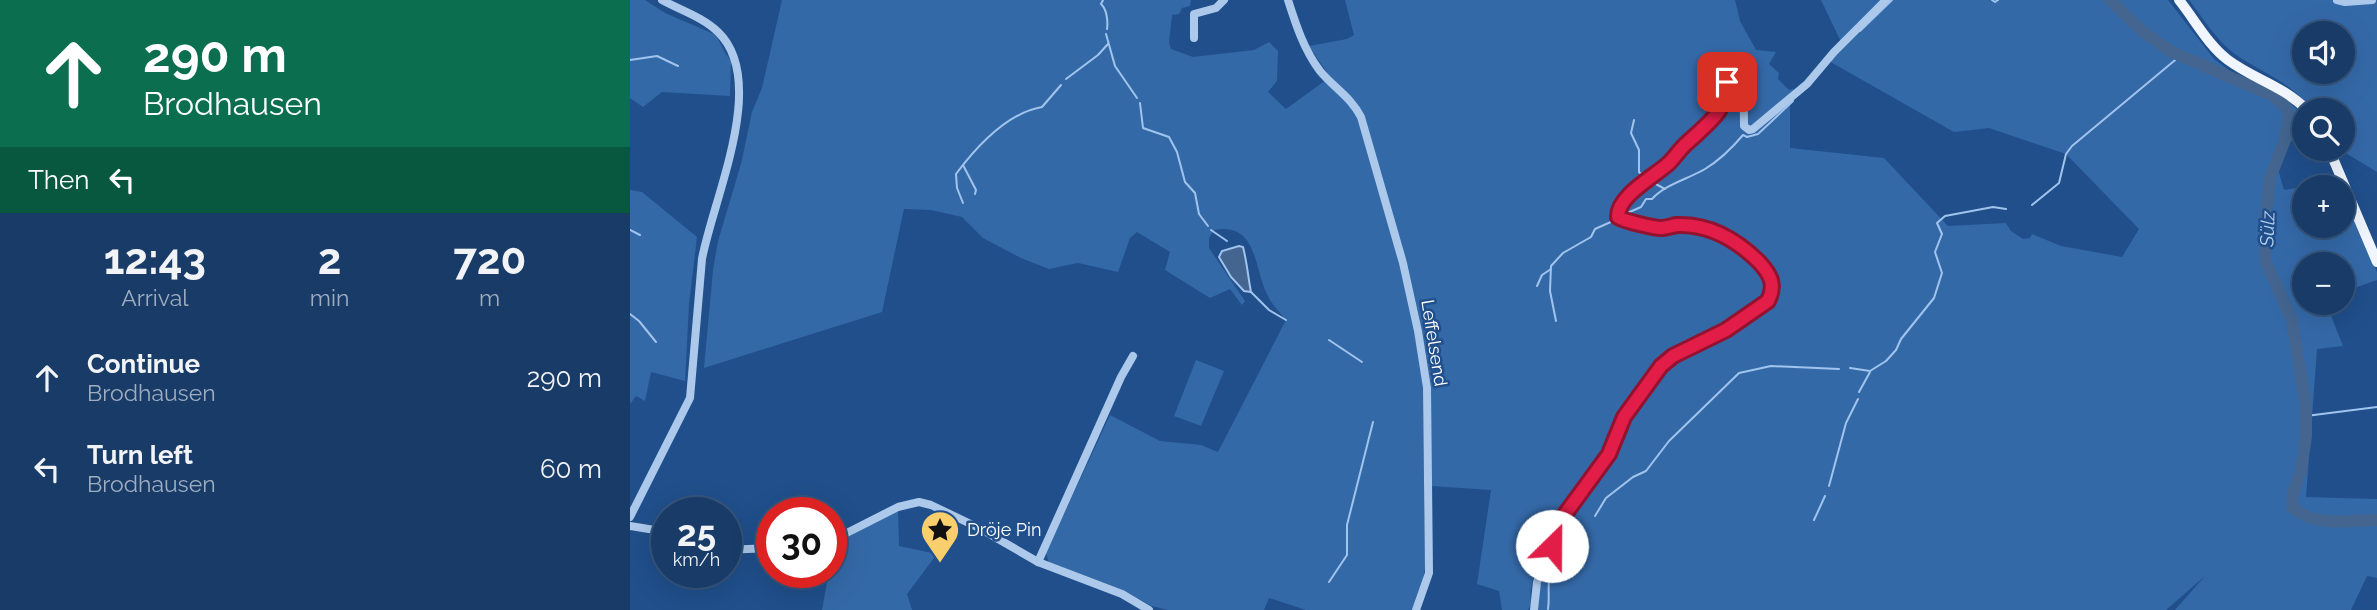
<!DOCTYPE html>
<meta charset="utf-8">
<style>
body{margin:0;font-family:Raleway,sans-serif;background:#21426e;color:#f1f3f6;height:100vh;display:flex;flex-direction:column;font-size:26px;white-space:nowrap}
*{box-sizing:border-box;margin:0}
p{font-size:23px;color:#9fadc0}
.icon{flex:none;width:38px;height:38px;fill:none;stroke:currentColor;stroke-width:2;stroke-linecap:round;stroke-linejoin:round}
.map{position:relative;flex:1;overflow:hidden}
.sheet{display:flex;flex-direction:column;background:#183b68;width:630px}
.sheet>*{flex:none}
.hud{background:#0b6e4f;color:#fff;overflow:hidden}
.fabs{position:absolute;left:1662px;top:21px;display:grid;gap:14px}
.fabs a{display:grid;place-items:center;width:63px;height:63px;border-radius:50%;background:#183b68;box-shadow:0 7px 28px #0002,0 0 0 2px #36557c;font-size:35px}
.speed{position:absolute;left:21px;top:497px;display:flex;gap:14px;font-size:35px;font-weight:700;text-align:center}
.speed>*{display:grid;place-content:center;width:91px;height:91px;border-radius:50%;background:#183b68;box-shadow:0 7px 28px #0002,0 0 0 2px #36557c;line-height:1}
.speed small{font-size:18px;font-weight:400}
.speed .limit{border:10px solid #d22;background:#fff;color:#111}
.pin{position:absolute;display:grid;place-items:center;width:60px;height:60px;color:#fff;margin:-30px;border-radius:14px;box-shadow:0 4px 10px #0006}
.me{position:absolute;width:77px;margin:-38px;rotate:23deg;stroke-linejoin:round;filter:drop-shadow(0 0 5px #0008)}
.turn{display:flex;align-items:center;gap:24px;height:147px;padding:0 28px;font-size:32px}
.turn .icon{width:91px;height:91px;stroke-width:2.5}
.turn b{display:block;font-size:49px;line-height:60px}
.then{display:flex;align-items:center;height:66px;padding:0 28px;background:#0003;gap:14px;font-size:26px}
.eta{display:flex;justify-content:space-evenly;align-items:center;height:119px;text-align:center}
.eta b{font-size:42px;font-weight:700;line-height:49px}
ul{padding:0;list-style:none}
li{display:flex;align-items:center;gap:21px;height:91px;padding:0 28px}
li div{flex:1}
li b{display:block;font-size:26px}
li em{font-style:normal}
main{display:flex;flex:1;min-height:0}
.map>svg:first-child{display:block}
</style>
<main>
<section class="sheet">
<div class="hud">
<div class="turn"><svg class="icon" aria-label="ahead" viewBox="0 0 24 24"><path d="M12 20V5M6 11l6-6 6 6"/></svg><div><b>290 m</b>Brodhausen</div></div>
<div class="then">Then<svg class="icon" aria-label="left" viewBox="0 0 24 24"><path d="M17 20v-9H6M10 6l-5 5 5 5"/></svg></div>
</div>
<div class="eta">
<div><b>12:43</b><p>Arrival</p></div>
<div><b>2</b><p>min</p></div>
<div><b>720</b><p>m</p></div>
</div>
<ul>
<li><svg class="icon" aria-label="ahead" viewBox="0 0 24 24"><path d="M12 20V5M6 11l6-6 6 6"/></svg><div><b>Continue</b><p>Brodhausen</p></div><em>290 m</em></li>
<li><svg class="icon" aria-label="left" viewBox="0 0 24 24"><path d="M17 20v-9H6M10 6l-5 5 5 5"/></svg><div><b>Turn left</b><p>Brodhausen</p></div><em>60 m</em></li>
</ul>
</section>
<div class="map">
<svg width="1747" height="610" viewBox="0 0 1747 610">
<rect width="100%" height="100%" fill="#204f8b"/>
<g fill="#3469a8" fill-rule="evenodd">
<path d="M0,0H15L35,13L84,34C92,42 92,52 101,60L100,96L32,92L13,107L0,98Z"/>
<path d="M152,0H561L560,6L552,8L549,14L542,15L539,43L541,49L563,57L624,50L639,42L648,51L647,81L638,92L656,109L700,77L679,46L717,39L724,35L715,0H1105L1110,21L1126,50L1146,52L1139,64L1149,73L1148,79L1159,90L1163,89L1164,92L1160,100V148L1254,158L1318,226L1376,223L1381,231L1393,239L1400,238L1402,234L1431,246L1492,257L1509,229L1436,154L1359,128L1324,132L1197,60L1212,44L1191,0H1538L1584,59L1604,74L1658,101L1675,117V140L1659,141L1648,169L1654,190L1673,187L1707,176L1711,187H1675V226H1713V192L1747,272V280L1713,292V264H1675V303H1696L1713,346L1687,349L1676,497L1747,499V578L1737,576L1721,610H1545L1575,576L1536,610H908L909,583L932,514C923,526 903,573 901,588C899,597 903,602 898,610H872L869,591L847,584L861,490L801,486L792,330L776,258L793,389L795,568L792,585L782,610H676L639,598L634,610H538L522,606L488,588L419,563L416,553L480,415L530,441L571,445L588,452L656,320C650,313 643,306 639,298C623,270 629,222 584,230L579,238V248L615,301L612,305L600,289L580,298L535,270L540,252L507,232L500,238L488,272L448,263L419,269L391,258L353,238L332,217L301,210L274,209L252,312L74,368L83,270L88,241L111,164L122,112L132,88Z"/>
<path d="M1559,0H1747V172L1709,149H1713V110H1683C1658,80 1635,75 1605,54C1586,40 1573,18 1559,0ZM1675,33H1713V72H1675Z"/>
<path d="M0,190L12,192L67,237L59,304L55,381L21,372L15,401L6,396L0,404Z"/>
<path d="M566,360L594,371L571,426L544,416Z"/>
<path d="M268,510L269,546L307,554L277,594L282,610H192L198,577L196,572H201V544L209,542Z"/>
</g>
<path fill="#436590" stroke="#a0c4ed" stroke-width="2" d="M609,246L613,247C617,262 618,277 621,292L614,291L601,277L589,257L592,251Z"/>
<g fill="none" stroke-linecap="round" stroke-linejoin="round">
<g stroke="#a0c4ed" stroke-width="2">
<path d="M473,0L471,4C477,9 478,22 477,29"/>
<path d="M1362,0L1365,2L1368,0"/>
<path d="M1230,31L1262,0"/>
<path d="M476,34L485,66L507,98"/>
<path d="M0,60L27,56L48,66"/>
<path d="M436,79L468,55L478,44"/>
<path d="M510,103L513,128L539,137L547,152L555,182L565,193L569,214L578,226"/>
<path d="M1004,120L1001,133L1009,150V172L1014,177"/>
<path d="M333,165L346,190L345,194"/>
<path d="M1022,182L1035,189"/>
<path d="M333,203L327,188L326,174C347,146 377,113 412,107L431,85"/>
<path d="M1402,205L1429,183L1436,154L1442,146L1550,56"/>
<path d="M995,214L1011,207L1016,199H1022C1036,184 1058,179 1075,169C1090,160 1102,148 1113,135L1117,137L1128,134L1163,101"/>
<path d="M0,230L10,235"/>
<path d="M581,230L597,241"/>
<path d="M907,286L912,275L921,269"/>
<path d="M621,292L639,310L656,320"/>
<path d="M0,314L9,321L26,342"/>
<path d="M926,321L920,291L921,266L933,253L961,237L965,229L983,221"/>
<path d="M699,340L732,362"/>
<path d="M1220,368L1240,371L1256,361L1266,350L1271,339L1304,298L1312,273L1305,252L1312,234L1307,223L1315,216L1363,207L1376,209"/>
<path d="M1229,392L1240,372"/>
<path d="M1676,416L1747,407"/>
<path d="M1199,486L1216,423L1228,399"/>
<path d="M965,516L976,498L1003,477L1016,471L1039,441L1109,373L1141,366L1209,369"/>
<path d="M1184,520L1195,496"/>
<path d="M699,582L717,555V525L743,422"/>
<path d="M918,609C920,598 917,586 920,576C924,560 939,546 948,533"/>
</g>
<path stroke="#436590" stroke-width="12" d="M1480,0L1512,31L1542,52L1641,95L1655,105L1659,116L1655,140L1640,178L1634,231L1636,262L1662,320L1676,407V436L1671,471L1663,493L1662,507C1684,528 1718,520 1747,520"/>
<g stroke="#acc9eb" stroke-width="8">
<path d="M658,0C666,25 674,50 690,71C704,88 721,97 731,117L773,263L788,331L797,388L799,573L786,610"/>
<path d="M1707,0L1715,2L1742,0"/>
<path d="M564,38V14L586,8L594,0"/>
<path d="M0,517L60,398L72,259C83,199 139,81 88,32C73,17 50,10 32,0"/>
<path d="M0,526L37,532"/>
<path d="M201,541L268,507L289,502L301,505L349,528L408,562L492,594L519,610"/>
<path d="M96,550L142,548"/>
<path d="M408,562L491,377L503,356"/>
<path d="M904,610L907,582L929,524L980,455L994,417L1009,394L1031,366L1043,356L1096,330L1138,301C1141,297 1144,291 1143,286C1142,266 1099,234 1082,229C1071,227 1055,224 1044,226C1039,226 1033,229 1028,229C1021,228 999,222 991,219L988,217V211L1008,187L1037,164L1050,149L1082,121L1095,101L1098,93L1097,73L1101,69L1106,71C1114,88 1114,107 1114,126L1119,130L1123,129L1177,84L1204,52L1256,0"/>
</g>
<g stroke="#f1f6fe" stroke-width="10">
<path d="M1549,0C1565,20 1578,45 1598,60C1625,80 1652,85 1677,110"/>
<path d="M1699,149L1747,262"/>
</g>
</g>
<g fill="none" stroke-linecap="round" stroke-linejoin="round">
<g stroke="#92132f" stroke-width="18">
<path id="route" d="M922,546L933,517L979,454L994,417L1031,366L1043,356L1096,330L1138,301C1146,285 1141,275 1129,262C1107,240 1080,224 1047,225C1041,226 1036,228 1031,228C1024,228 994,221 988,217C987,196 1025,176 1039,163C1045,157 1050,149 1057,143C1076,125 1099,110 1097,82"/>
</g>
<use href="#route" stroke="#e11d48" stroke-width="12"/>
</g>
<defs>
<g id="sight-pin" transform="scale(2.0125)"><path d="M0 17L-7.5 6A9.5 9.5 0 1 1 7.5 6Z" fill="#f9cf6d" stroke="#204f8b"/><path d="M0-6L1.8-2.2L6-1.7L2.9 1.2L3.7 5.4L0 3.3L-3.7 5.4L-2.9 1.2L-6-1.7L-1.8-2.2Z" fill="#111"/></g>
</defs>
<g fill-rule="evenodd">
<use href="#sight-pin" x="310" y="530"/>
</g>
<g text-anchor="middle" stroke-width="5" stroke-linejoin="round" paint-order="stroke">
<g font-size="18" fill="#fff" stroke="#204f8b">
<text transform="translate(804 343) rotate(81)" y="6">Leffelsend</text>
</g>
<g font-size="18" fill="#fff" stroke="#204f8b" text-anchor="start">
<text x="337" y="536">Dröje Pin</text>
</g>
<g font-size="19" font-style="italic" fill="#b8d3f2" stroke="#204f8b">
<text transform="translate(1637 229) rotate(-88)" y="7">Sülz</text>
</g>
</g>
</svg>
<div class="fabs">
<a><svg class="icon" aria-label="sound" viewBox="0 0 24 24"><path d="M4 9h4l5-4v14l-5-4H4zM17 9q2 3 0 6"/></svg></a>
<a><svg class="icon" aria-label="search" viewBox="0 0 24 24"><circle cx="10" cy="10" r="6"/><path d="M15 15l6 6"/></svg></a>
<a>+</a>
<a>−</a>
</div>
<div class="speed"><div>25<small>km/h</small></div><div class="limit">30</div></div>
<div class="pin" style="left:1097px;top:82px;background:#d93025"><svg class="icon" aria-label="arrive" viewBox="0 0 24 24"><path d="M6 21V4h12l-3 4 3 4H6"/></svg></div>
<svg class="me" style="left:922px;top:546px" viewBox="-20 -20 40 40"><circle r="19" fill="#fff"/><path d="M0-13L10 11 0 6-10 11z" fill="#e11d48"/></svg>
</div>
</main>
